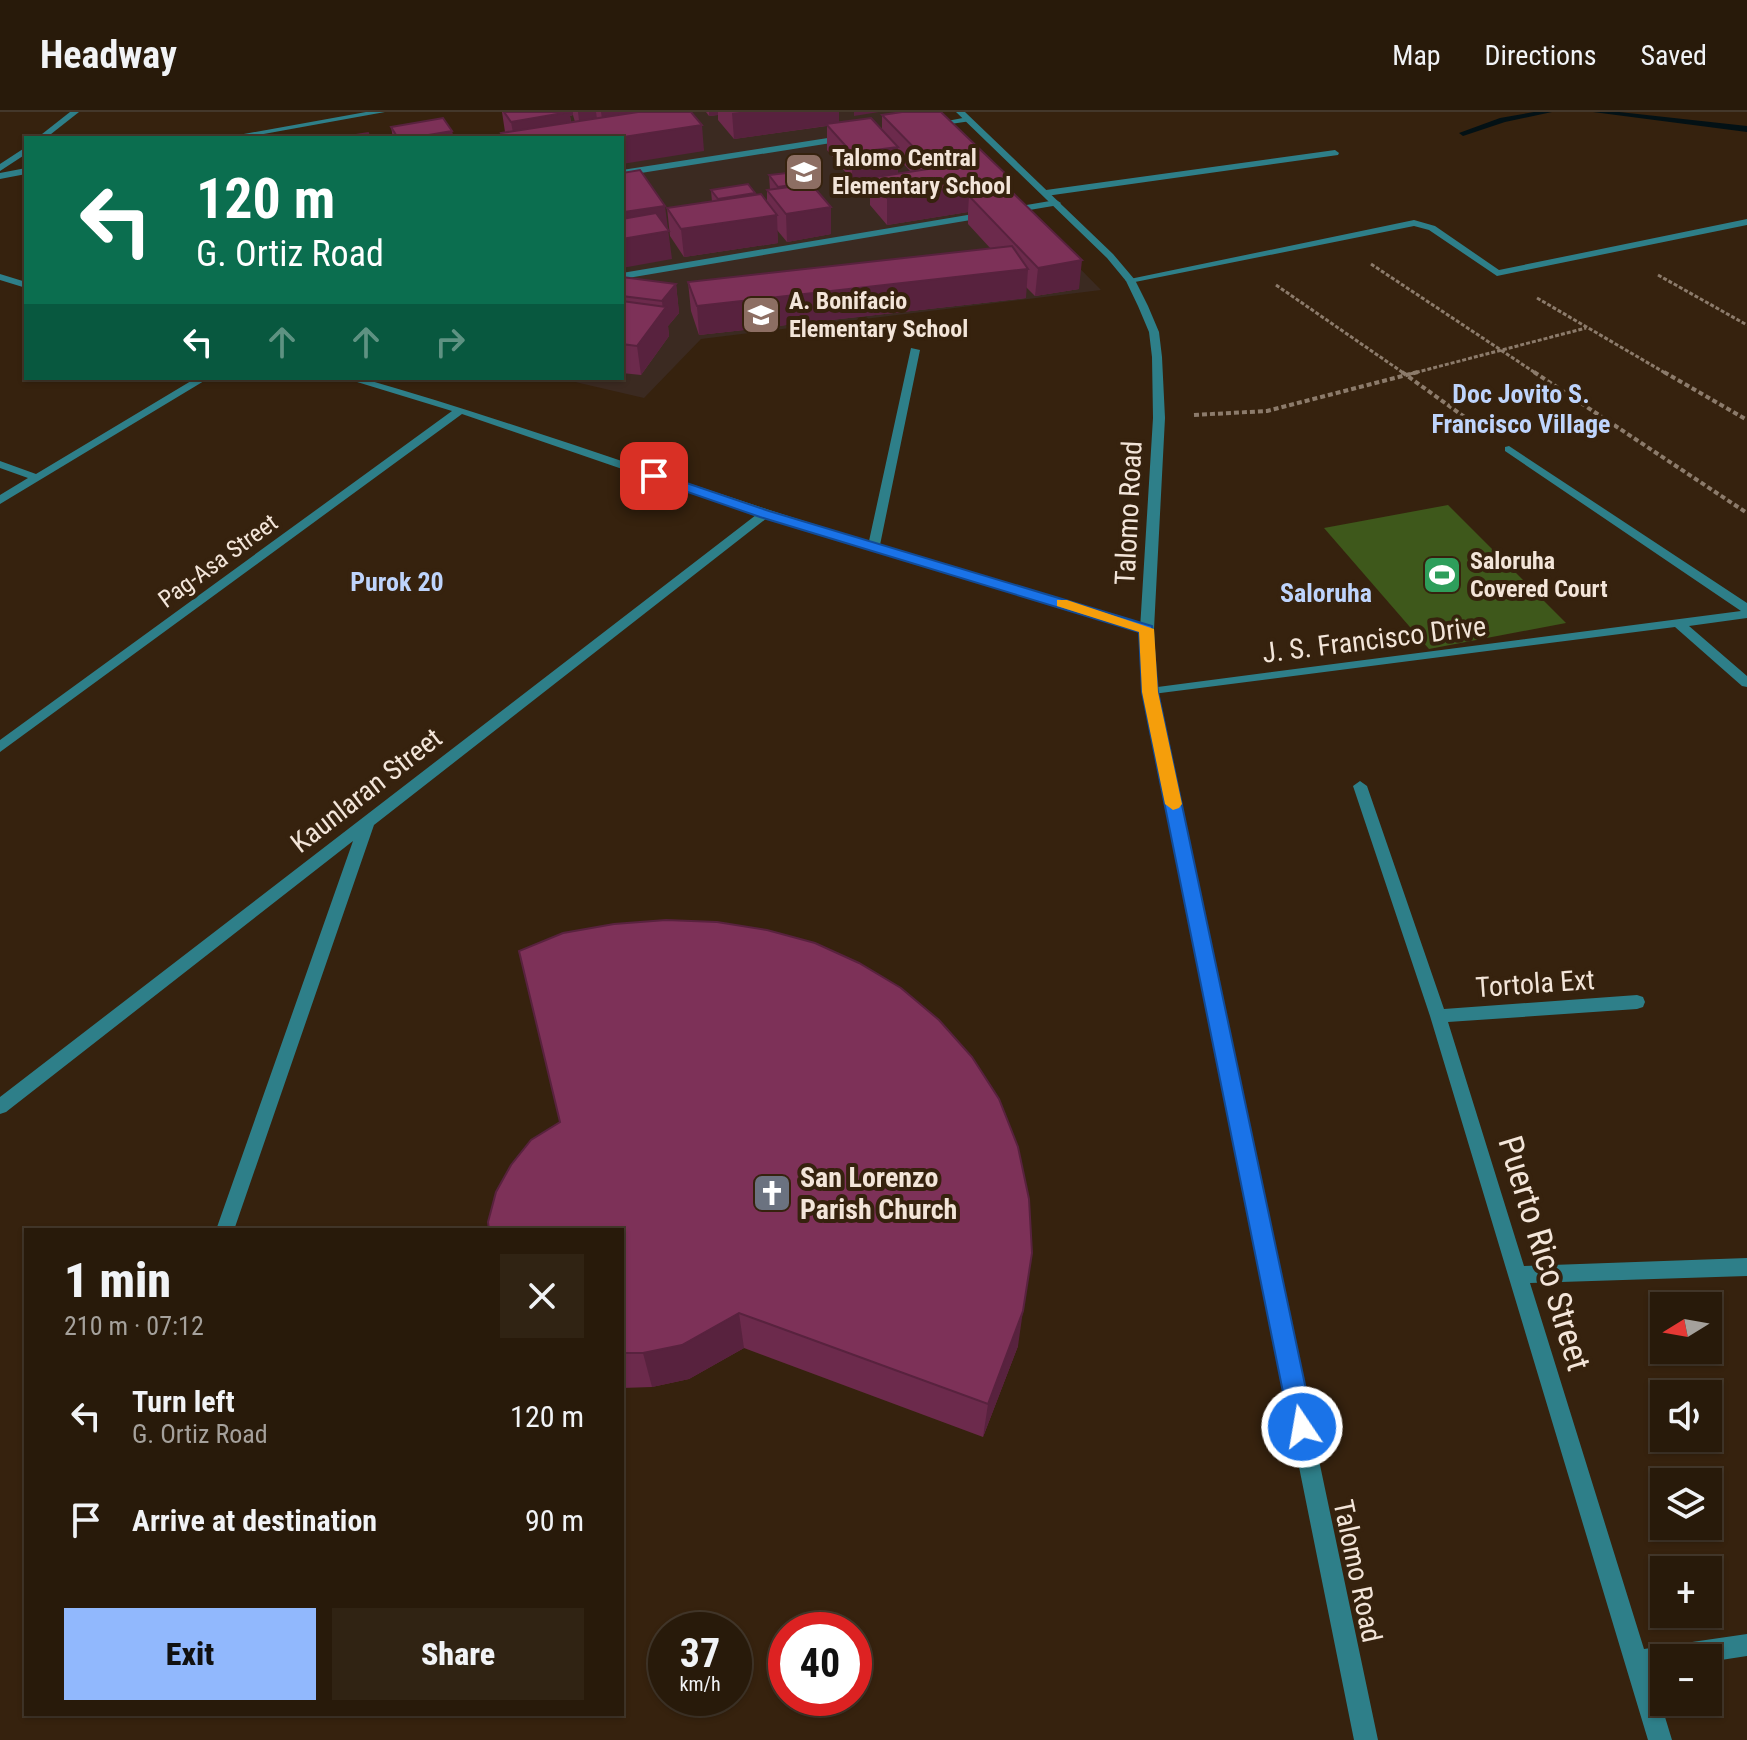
<!DOCTYPE html>
<meta charset="utf-8">
<style>
body{margin:0;font-family:"Roboto Condensed",sans-serif;background:#302313;color:#f1f3f6;height:100vh;display:flex;flex-direction:column;font-size:30px;white-space:nowrap}
*{box-sizing:border-box;margin:0}
p{font-size:26px;color:#a5a19c}
.icon{flex:none;width:44px;height:44px;fill:none;stroke:currentColor;stroke-width:2;stroke-linecap:round;stroke-linejoin:round}
.map{position:relative;flex:1;overflow:hidden}
.side{position:absolute;left:24px;top:1116px;width:600px;height:488px;display:flex;flex-direction:column;background:#281a0a;border-radius:0px;box-shadow:0 2px 6px #0004,0 0 0 2px #44382b}
.side>*{flex:none}
.banner{position:absolute;left:24px;top:24px;width:600px;height:244px;border-radius:0px;box-shadow:0 2px 6px #0004,0 0 0 2px #44382b;background:#0b6e4f;color:#fff;overflow:hidden}
.needle{width:52px;rotate:259deg}
.fabs{position:absolute;left:1650px;top:1180px;display:grid;gap:16px}
.fabs a{display:grid;place-items:center;width:72px;height:72px;border-radius:0px;background:#281a0a;box-shadow:0 2px 6px #0004,0 0 0 2px #44382b;font-size:40px}
.speed{position:absolute;left:648px;top:1500px;display:flex;gap:16px;font-size:40px;font-weight:700;text-align:center}
.speed>*{display:grid;place-content:center;width:104px;height:104px;border-radius:50%;background:#281a0a;box-shadow:0 2px 6px #0004,0 0 0 2px #44382b;line-height:1}
.speed small{font-size:20px;font-weight:400}
.speed .limit{border:12px solid #d22;background:#fff;color:#111}
.pin{position:absolute;display:grid;place-items:center;width:68px;height:68px;color:#fff;margin:-34px;border-radius:16px;box-shadow:0 4px 12px #0006}
.me{position:absolute;width:88px;margin:-44px;rotate:348deg;stroke-linejoin:round;filter:drop-shadow(0 0 6px #0008)}
.turn{display:flex;align-items:center;gap:28px;height:168px;padding:0 40px;font-size:36px}
.turn .icon{width:104px;height:104px;stroke-width:2.5}
.turn b{display:block;font-size:56px;line-height:68px}
.lanes{display:flex;align-items:center;height:76px;padding:0 40px;background:#0003;justify-content:center;gap:40px;direction:ltr}
.lanes .off{opacity:.35}
.round{display:grid;place-items:center;flex:none;width:84px;height:84px;border-radius:0px;background:#302313}
.head{display:flex;align-items:center;justify-content:space-between;height:136px;padding:0 40px}
h1{font-size:48px;font-weight:800;line-height:60px}
.button{display:flex;gap:16px;margin-top:auto;padding:16px 40px}
.button a{flex:1;height:92px;border-radius:0px;background:#91b8fd;color:#111;font-size:32px;font-weight:800;line-height:92px;text-align:center}
.button a+a{background:#302313;color:#f1f3f6}
ul{padding:0;list-style:none}
li{display:flex;align-items:center;gap:24px;height:104px;padding:0 40px}
li div{flex:1}
li b{display:block;font-size:30px}
li em{font-style:normal}
header{display:flex;align-items:center;gap:48px;box-sizing:border-box;height:112px;padding:0 40px;background:#281a0a;border-bottom:2px solid #44382b}
header strong{font-size:38px}
nav{display:flex;gap:44px;margin-inline-start:auto;font-size:28px}
.map>svg:first-child{display:block}
</style>
<header>
<strong>Headway</strong>
<nav><a>Map</a><a>Directions</a><a>Saved</a></nav>
</header>
<div class="map">
<svg width="1747" height="1628" viewBox="0 0 1747 1628">
<rect width="100%" height="100%" fill="#36220e"/>
<path fill="#3b2a21" d="M521,0H926L1101,178L701,227L644,286L558,266H622V26H475L532,16Z"/>
<path fill="#3e581b" d="M1448,393L1566,511L1429,537L1324,416Z"/>
<g fill="none" stroke-linecap="round" stroke-linejoin="round">
<g fill="#031115" fill-rule="evenodd">
<path d="M1534,0H1552L1505,10L1463,24L1459,21L1500,6Z"/>
<path d="M1593,0H1619L1747,14V20Z"/>
</g>
<g stroke="#8c7b6b" stroke-width="3" stroke-dasharray="4 2" stroke-linecap="butt">
<path d="M1371,152L1537,262"/>
<path d="M1658,163L1747,213"/>
<path d="M1276,173L1405,262"/>
<path d="M1537,186L1667,262"/>
<path d="M1410,262L1586,216"/>
</g>
<g stroke="#8c7b6b" stroke-width="4" stroke-dasharray="5 3" stroke-linecap="butt">
<path d="M1402,260L1484,319"/>
<path d="M1534,260L1747,401"/>
<path d="M1664,260L1747,308"/>
<path d="M1194,303L1267,299L1418,260"/>
</g>
<g fill="#2e7f89" fill-rule="evenodd">
<path d="M968,5L971,9L930,15L926,13Z"/>
<path d="M847,23L851,26L850,28L622,64V58Z"/>
<path d="M1056,88L1061,91L1059,93L622,167V161Z"/>
</g>
<g fill="#2e7f89" fill-rule="evenodd">
<path d="M70,0H79L46,26H37Z"/>
<path d="M366,0H385L241,26H222Z"/>
<path d="M26,35V42L0,59V52Z"/>
<path d="M1335,38L1339,41L1338,43L1046,84L1042,81L1046,78Z"/>
<path d="M26,56V62L0,67V61Z"/>
<path d="M1747,107V113L1497,164L1429,118L1414,114L1130,171L1125,168L1414,108L1435,114L1499,158Z"/>
<path d="M0,162L26,170V176L0,168Z"/>
<path d="M911,236L920,238L880,433L1152,514V520H1142L767,406L374,713L234,1118H216L353,729L6,1000L0,1002V985L756,403L462,302L0,640V628L452,299L344,266H361C532,315 698,378 869,429Z"/>
<path d="M196,266H209L0,392V383L28,366L0,356V349L36,362Z"/>
<path d="M1509,334L1747,491V506L1689,514L1747,564V575L1742,574L1675,515L1145,583L1143,580L1150,576L1741,499L1505,339V335Z"/>
<path d="M1360,669L1367,674L1444,897L1637,883L1643,885L1645,890L1643,895L1637,897L1448,910L1524,1154L1747,1146V1164L1530,1171L1644,1537L1747,1522V1544L1708,1550V1546H1664V1557L1651,1559L1672,1628H1648L1430,904L1353,674Z"/>
</g>
<path fill="#2e7f89" fill-rule="evenodd" d="M956,0H965L1113,142L1135,168L1148,194L1159,220L1162,245L1165,306L1154,517L1157,580L1378,1628H1354L1143,580L1140,517L1153,306L1152,245L1149,220L1138,194L1126,169L1107,146Z"/>
</g>
<g fill="#6c2a4c" fill-rule="evenodd">
<path d="M502,0H691L704,39L622,26H501V21L505,20ZM573,3L575,10H571L570,4Z"/>
<path d="M706,0H839V10L882,17V3L1011,67L1010,78L1079,177L1035,184L1026,175V186L699,223L691,199L688,170L991,137L968,112V100L887,113L870,93V66L911,60L898,46V61L852,68L827,38V14L734,27L718,8V3L709,4Z"/>
<path d="M391,15L452,19L453,26H393Z"/>
<path d="M769,63L805,71V72L831,95V122L787,130L777,118L778,131L684,145L670,124L667,96L712,90L711,78L755,83L767,91V78H770Z"/>
<path d="M622,165L676,172L679,201L668,214L669,224L641,263L622,261Z"/>
<path d="M622,1118L1018,1234L983,1325L744,1236L689,1267L652,1275L622,1276Z"/>
</g>
<g fill="#58223e">
<path d="M567,0H573V3L570,4L573,26H514L511,10Z"/>
<path d="M578,0H596L598,14L580,17Z"/>
<path d="M601,0H673L702,13L704,39L622,52V26H605Z"/>
<path d="M709,0H718V3L709,4Z"/>
<path d="M740,0H839V12L734,27L732,1Z"/>
<path d="M854,0H879L854,4Z"/>
<path d="M452,19L453,26H411Z"/>
<path d="M898,35V61L852,68V41Z"/>
<path d="M1011,67L1009,94L969,84L968,100L887,113V86Z"/>
<path d="M755,81L756,106L777,103L778,131L684,145L681,117L720,112L718,87Z"/>
<path d="M665,94L672,147L622,156V127L627,126L624,100Z"/>
<path d="M831,95V122L787,130L786,102Z"/>
<path d="M1082,148L1079,177L1035,184L1038,156Z"/>
<path d="M1028,157L1026,186L699,223L697,194Z"/>
<path d="M676,172L679,201L668,214L669,224L641,263L637,234L663,199L662,189Z"/>
<path d="M1023,1199L1018,1234L983,1325L988,1292Z"/>
<path d="M739,1201L744,1236L689,1267L652,1275L643,1241Z"/>
</g>
<g fill="#7d3158" stroke="#58223e" stroke-width="2">
<path d="M504,0H569L511,10Z"/>
<path d="M638,0H691L702,13L617,26H504L501,21Z"/>
<path d="M902,0H941L1011,67L887,86L870,66L934,56L882,3Z"/>
<path d="M443,6L452,19L411,26H398L391,15Z"/>
<path d="M871,6L898,35L852,41L826,12Z"/>
<path d="M368,21L370,26H336Z"/>
<path d="M640,58L665,94L624,100L622,98V61Z"/>
<path d="M796,60L805,71L778,75L769,63Z"/>
<path d="M748,72L755,81L718,87L711,78Z"/>
<path d="M811,72L831,95L786,102L767,78Z"/>
<path d="M1010,78L1082,148L1038,156L969,84Z"/>
<path d="M761,82L777,103L681,117L667,96Z"/>
<path d="M656,101L669,119L622,127V107Z"/>
<path d="M1012,134L1028,157L697,194L688,170Z"/>
<path d="M622,165L676,172L662,189L622,184Z"/>
<path d="M622,189L666,195L637,234L622,232Z"/>
<path d="M666,808L717,810L767,818L815,831L859,851L901,876L939,908L972,945L999,987L1018,1035L1029,1087L1032,1141L1023,1199L988,1292L739,1201L682,1233L643,1241H622V1118H489L488,1110L496,1080L511,1053L531,1028L560,1010L519,839L563,821L614,812Z"/>
</g>
<path fill="#1a73e8" stroke="#114b97" stroke-width="2" d="M654,360L769,399L1152,514L1158,580L1314,1315L1310,1323L1302,1327L1294,1323L1290,1315L1142,580L1139,520L760,405L650,367V361Z"/>
<path fill="#f59e0b" d="M1057,488H1067L1154,517L1158,580L1182,692L1179,696L1173,698L1165,692L1142,580L1139,520L1057,494Z"/>
<defs>
<g id="school-square" transform="scale(2)"><rect x="-9" y="-9" width="18" height="18" rx="4" fill="#8d6e63" stroke="#36220e"/><path d="M0-5L7-2L0 1L-7-2ZM-4 1L0 2.5L4 1V4Q0 6-4 4Z" fill="#fff"/></g>
<g id="stadium-square" transform="scale(2)"><rect x="-9" y="-9" width="18" height="18" rx="4" fill="#2e9e5b" stroke="#36220e"/><path d="M0-5a6.5 5 0 1 0 0 10a6.5 5 0 1 0 0-10ZM-3.5-1.8h7v3.6h-7Z" fill="#fff"/></g>
<g id="church-square" transform="scale(2)"><rect x="-9" y="-9" width="18" height="18" rx="4" fill="#6b7280" stroke="#36220e"/><path d="M-1.2-6h2.4v3.5h3.3v2.4h-3.3V6h-2.4V-.1h-3.3v-2.4h3.3Z" fill="#fff"/></g>
</defs>
<g fill-rule="evenodd">
<use href="#school-square" x="804" y="60"/>
<use href="#school-square" x="761" y="203"/>
<use href="#stadium-square" x="1442" y="463"/>
<use href="#church-square" x="772" y="1081"/>
</g>
<g text-anchor="middle" stroke-width="8" stroke-linejoin="round" paint-order="stroke">
<g font-size="24" font-weight="bold" fill="#f3e5d9" stroke="#36220e" text-anchor="start">
<text x="832" y="54">Talomo Central<tspan x="832" dy="28">Elementary School</tspan></text>
<text x="789" y="197">A. Bonifacio<tspan x="789" dy="28">Elementary School</tspan></text>
<text x="1470" y="457">Saloruha<tspan x="1470" dy="28">Covered Court</tspan></text>
</g>
<g font-size="24" fill="#f3e5d9" stroke="#36220e">
<text transform="translate(218 449) rotate(-36)" y="8">Pag-Asa Street</text>
</g>
<g font-size="26" font-weight="bold" fill="#bed4fc" stroke="#36220e">
<text x="1521" y="291">Doc Jovito S.<tspan x="1521" dy="30">Francisco Village</tspan></text>
<text x="397" y="479">Purok 20</text>
<text x="1326" y="490">Saloruha</text>
</g>
<g font-size="28" fill="#f3e5d9" stroke="#36220e">
<text transform="translate(1128 401) rotate(-87)" y="10">Talomo Road</text>
<text transform="translate(1374 527) rotate(-7)" y="10">J. S. Francisco Drive</text>
<text transform="translate(366 678) rotate(-38)" y="10">Kaunlaran Street</text>
<text transform="translate(1535 871) rotate(-4)" y="10">Tortola Ext</text>
<text transform="translate(1358 1459) rotate(78)" y="10">Talomo Road</text>
</g>
<g font-size="28" font-weight="bold" fill="#f3e5d9" stroke="#36220e" text-anchor="start">
<text x="800" y="1075">San Lorenzo<tspan x="800" dy="32">Parish Church</tspan></text>
</g>
<g font-size="34" fill="#f3e5d9" stroke="#36220e">
<text transform="translate(1545 1141) rotate(73)" y="12">Puerto Rico Street</text>
</g>
</g>
</svg>
<div class="fabs">
<a><svg class="needle" viewBox="-14 -14 28 28"><path d="M0-13l5 13h-10z" fill="#e53935"/><path d="M0 13l5-13h-10z" fill="#a5a19c"/></svg></a>
<a><svg class="icon" aria-label="sound" viewBox="0 0 24 24"><path d="M4 9h4l5-4v14l-5-4H4zM17 9q2 3 0 6"/></svg></a>
<a><svg class="icon" aria-label="layers" viewBox="0 0 24 24"><path d="M12 4l9 5-9 5-9-5zM3 14l9 5 9-5"/></svg></a>
<a>+</a>
<a>−</a>
</div>
<div class="speed"><div>37<small>km/h</small></div><div class="limit">40</div></div>
<div class="pin" style="left:654px;top:364px;background:#d93025"><svg class="icon" aria-label="arrive" viewBox="0 0 24 24"><path d="M6 21V4h12l-3 4 3 4H6"/></svg></div>
<svg class="me" style="left:1302px;top:1315px" viewBox="-20 -20 40 40"><circle r="17" fill="#1a73e8" stroke="#fff" stroke-width="3"/><path d="M0-11L8 9 0 5-8 9z" fill="#fff"/></svg>
<div class="banner">
<div class="turn"><svg class="icon" aria-label="left" viewBox="0 0 24 24"><path d="M17 20v-9H6M10 6l-5 5 5 5"/></svg><div><b>120 m</b>G. Ortiz Road</div></div>
<div class="lanes"><svg class="icon" aria-label="left" viewBox="0 0 24 24"><path d="M17 20v-9H6M10 6l-5 5 5 5"/></svg><svg class="icon off" aria-label="ahead" viewBox="0 0 24 24"><path d="M12 20V5M6 11l6-6 6 6"/></svg><svg class="icon off" aria-label="ahead" viewBox="0 0 24 24"><path d="M12 20V5M6 11l6-6 6 6"/></svg><svg class="icon off" aria-label="right" viewBox="0 0 24 24"><path d="M7 20v-9h11M14 6l5 5-5 5"/></svg></div>
</div>
<section class="side">
<div class="head"><div><h1>1 min</h1><p>210 m · 07:12</p></div><a class="round"><svg class="icon" aria-label="close" viewBox="0 0 24 24"><path d="M6 6l12 12M18 6L6 18"/></svg></a></div>
<ul>
<li><svg class="icon" aria-label="left" viewBox="0 0 24 24"><path d="M17 20v-9H6M10 6l-5 5 5 5"/></svg><div><b>Turn left</b><p>G. Ortiz Road</p></div><em>120 m</em></li>
<li><svg class="icon" aria-label="arrive" viewBox="0 0 24 24"><path d="M6 21V4h12l-3 4 3 4H6"/></svg><div><b>Arrive at destination</b></div><em>90 m</em></li>
</ul>
<div class="button"><a>Exit</a><a>Share</a></div>
</section>
</div>
